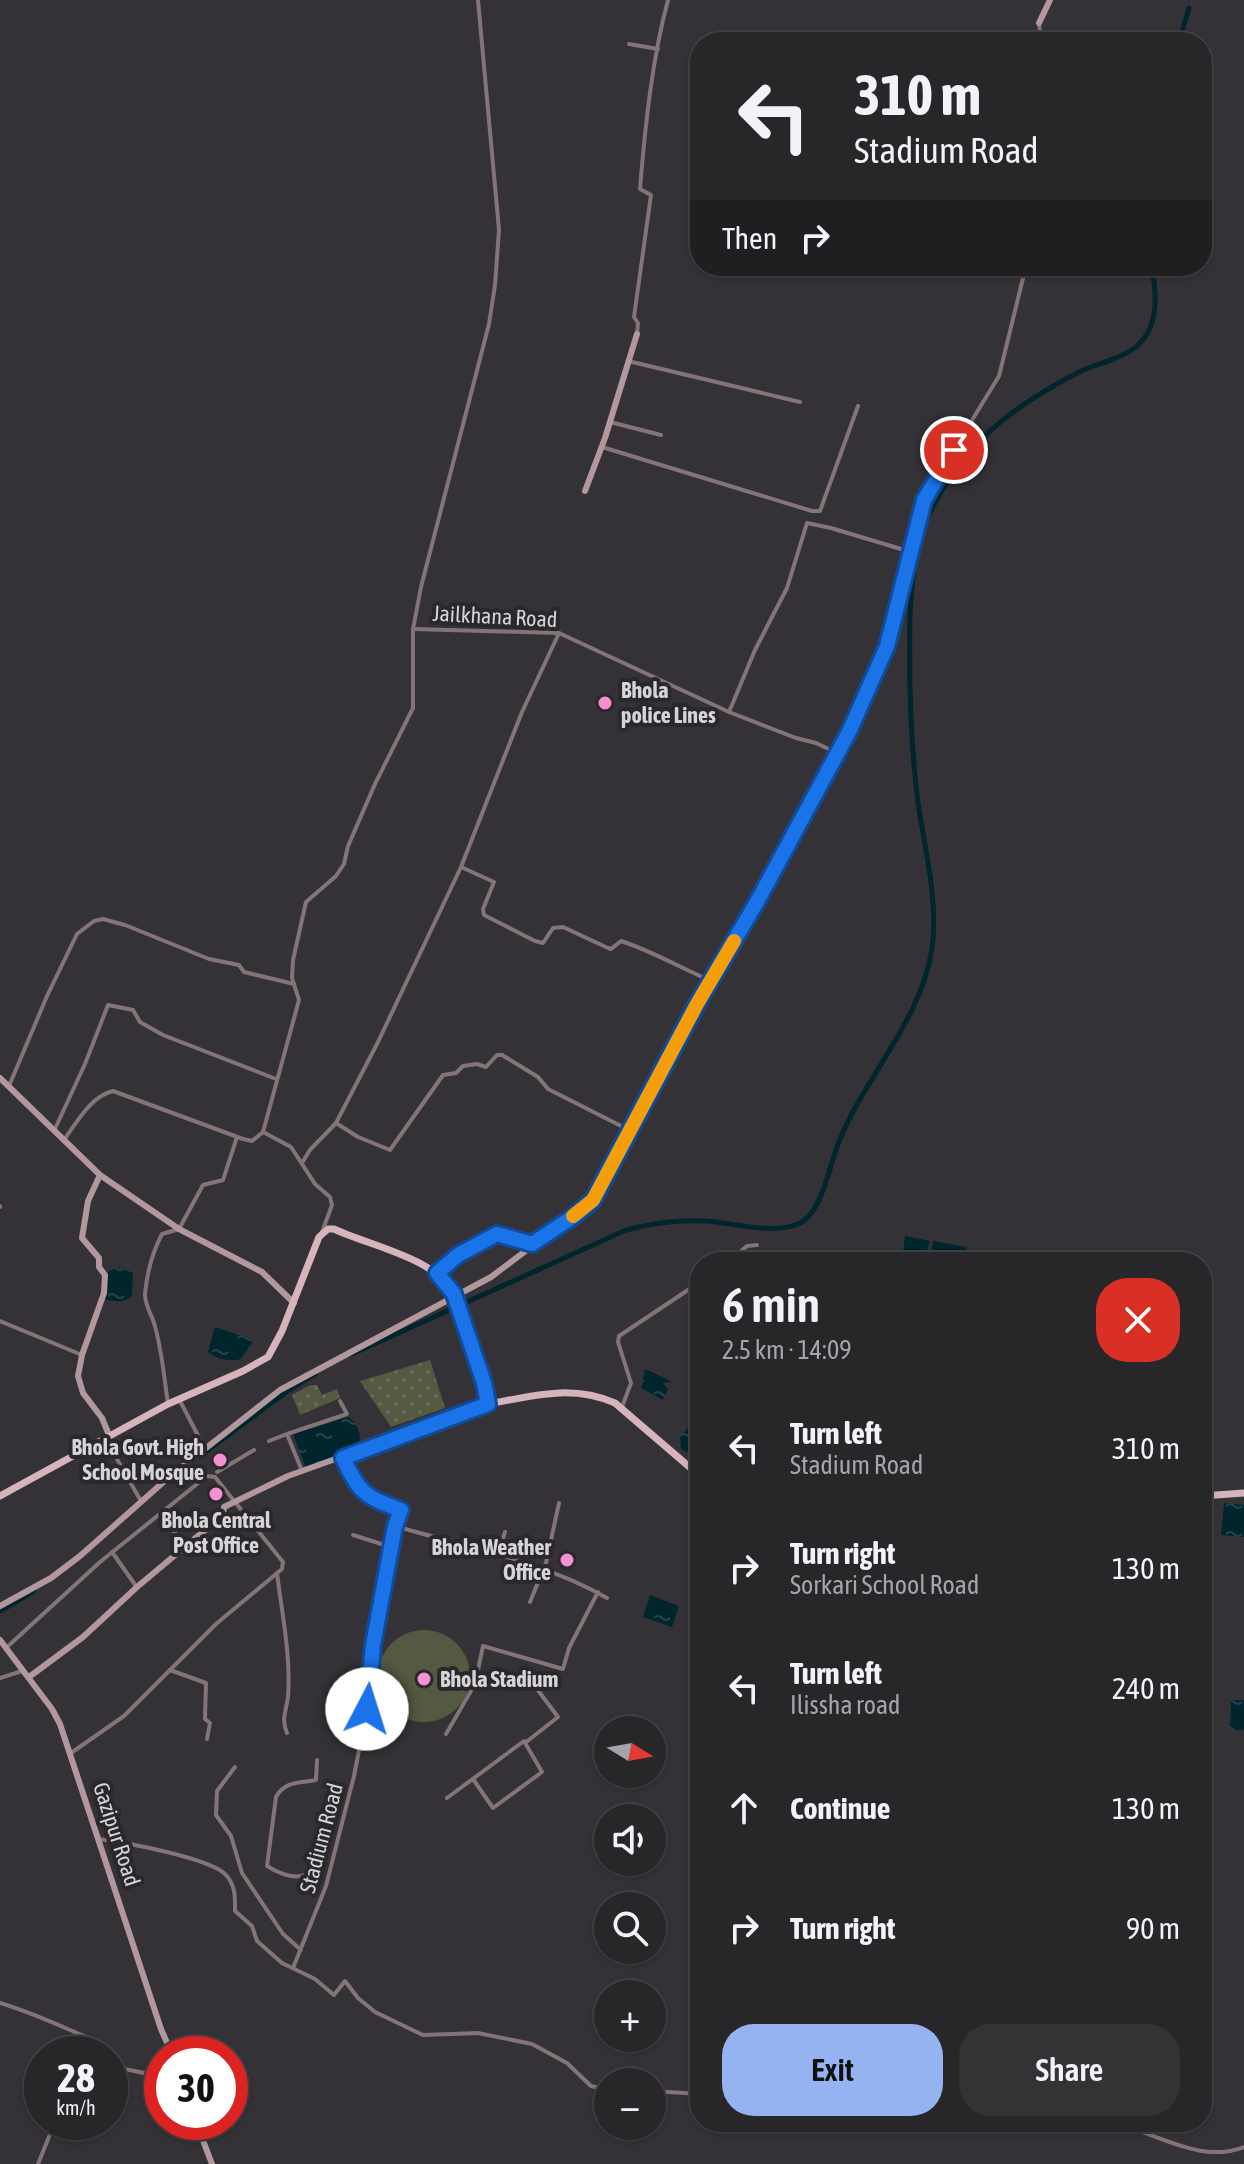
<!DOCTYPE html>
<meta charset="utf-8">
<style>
body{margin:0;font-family:"Asap Condensed",sans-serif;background:#333234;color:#f1f3f6;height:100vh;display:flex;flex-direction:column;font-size:30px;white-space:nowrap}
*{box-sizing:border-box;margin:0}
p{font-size:26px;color:#a4a5a8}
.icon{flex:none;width:44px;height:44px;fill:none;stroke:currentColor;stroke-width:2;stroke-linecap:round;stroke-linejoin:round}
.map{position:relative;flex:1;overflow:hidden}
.panel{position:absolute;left:690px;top:1252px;width:522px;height:880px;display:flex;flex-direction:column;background:#272628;border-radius:32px;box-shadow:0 2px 6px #0004,0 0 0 2px #434345}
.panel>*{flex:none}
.guide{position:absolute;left:690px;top:32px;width:522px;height:244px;border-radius:32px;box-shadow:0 2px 6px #0004,0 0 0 2px #434345;background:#272628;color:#f1f3f6;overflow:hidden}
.needle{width:52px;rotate:101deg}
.controls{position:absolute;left:594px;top:1716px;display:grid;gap:16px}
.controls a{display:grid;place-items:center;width:72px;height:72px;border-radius:50%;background:#272628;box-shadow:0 2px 6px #0004,0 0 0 2px #434345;font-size:40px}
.speed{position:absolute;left:24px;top:2036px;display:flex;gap:16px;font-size:40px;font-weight:700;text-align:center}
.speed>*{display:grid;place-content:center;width:104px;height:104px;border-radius:50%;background:#272628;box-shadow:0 2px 6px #0004,0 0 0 2px #434345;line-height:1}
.speed small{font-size:20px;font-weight:400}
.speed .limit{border:12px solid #d22;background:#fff;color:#111}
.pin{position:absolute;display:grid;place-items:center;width:68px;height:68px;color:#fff;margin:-34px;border:4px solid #fff;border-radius:50%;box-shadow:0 2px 8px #0007}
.me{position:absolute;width:88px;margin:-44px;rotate:5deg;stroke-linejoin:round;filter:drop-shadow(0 0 6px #0008)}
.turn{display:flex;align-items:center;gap:28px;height:168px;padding:0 32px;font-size:36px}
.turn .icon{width:104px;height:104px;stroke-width:2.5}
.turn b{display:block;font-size:56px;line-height:68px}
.then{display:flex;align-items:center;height:76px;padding:0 32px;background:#0003;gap:16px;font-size:30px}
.round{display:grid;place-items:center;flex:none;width:84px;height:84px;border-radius:32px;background:#333234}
.head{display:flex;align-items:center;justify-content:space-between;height:136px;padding:0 32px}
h1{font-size:48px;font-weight:600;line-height:60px}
.action{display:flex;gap:16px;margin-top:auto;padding:16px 32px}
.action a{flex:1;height:92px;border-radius:32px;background:#95b2f1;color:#111;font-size:32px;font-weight:600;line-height:92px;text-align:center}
.action a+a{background:#333234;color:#f1f3f6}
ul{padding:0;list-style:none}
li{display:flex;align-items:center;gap:24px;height:120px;padding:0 32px}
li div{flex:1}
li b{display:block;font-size:30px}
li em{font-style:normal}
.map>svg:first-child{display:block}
</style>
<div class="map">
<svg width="1244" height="2164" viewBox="0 0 1244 2164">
<defs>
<pattern id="park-dots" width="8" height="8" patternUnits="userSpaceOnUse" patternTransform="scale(2)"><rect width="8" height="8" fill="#535a41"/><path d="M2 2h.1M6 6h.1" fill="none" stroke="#6b715c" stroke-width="1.8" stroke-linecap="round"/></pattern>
<pattern id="water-ripples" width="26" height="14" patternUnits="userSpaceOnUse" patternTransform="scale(2)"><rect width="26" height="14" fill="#00252d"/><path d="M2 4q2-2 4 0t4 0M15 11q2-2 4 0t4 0" fill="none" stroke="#24444b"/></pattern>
</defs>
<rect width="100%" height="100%" fill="#343236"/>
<g fill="url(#park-dots)">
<path d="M430,1360L445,1408L391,1427L360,1381Z"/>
<path d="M310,1385H317L322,1395L337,1389L340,1398L300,1415L292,1395Z"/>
</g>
<circle fill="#535a41" cx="424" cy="1676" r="46"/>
<g fill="url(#water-ripples)">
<path d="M905,1236L930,1241L927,1251L918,1262L902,1260Z"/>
<path d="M933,1241L967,1247L964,1262H920L931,1251Z"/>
<path d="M118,1267L133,1273L132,1296C124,1303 114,1302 105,1299L108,1272Z"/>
<path d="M215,1327L251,1339L252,1343C248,1347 243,1358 240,1359C231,1363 215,1358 208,1352Z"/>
<path d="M645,1369L673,1382L663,1383L668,1389L663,1400L641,1388Z"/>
<path d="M348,1417C360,1424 363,1440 356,1452L308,1468L305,1466L293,1434Z"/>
<path d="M688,1427L700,1433L699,1457L681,1449L680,1437Z"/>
<path d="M1224,1503L1244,1505V1537L1221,1535Z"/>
<path d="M650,1595L679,1606L672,1627L643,1617Z"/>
<path d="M1231,1700H1244V1730H1230Z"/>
</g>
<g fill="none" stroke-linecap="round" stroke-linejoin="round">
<g stroke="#00252d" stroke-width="5">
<path d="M1179,42L1189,8"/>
<path d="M352,1354L626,1230C652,1223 676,1220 703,1221C732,1222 770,1235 798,1224C823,1214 830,1161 840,1139C867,1074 921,1020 932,949C938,905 927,858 920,815C913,772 911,729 910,686C910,647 908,610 914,571C916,556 918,540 923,527C958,449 1005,410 1079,372C1097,363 1123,359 1138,345C1160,325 1156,292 1152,266"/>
<path d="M200,1456L289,1390L315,1374"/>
<path d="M0,1611L34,1591"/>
</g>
<g stroke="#847477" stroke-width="4">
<path d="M1039,23L1041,42"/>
<path d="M629,44L658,49"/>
<path d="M637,334L638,323L634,317L651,195L640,189C645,128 652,59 668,0"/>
<path d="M628,361L800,402"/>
<path d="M610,422L661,435"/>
<path d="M602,447L812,511H820L858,406"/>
<path d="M924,499L999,376L1026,266"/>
<path d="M413,629L559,633L729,712L796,738L816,743L837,753"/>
<path d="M729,712L755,650L787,588L807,523L831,528L911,552"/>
<path d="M461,867L494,882L483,909L484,915L535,941L543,943L553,928L563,927L608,948L611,949L621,941C652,951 679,967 709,980"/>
<path d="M9,1086L47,996L77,934L94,921L103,919L125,925L209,959L239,965L244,972L294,984"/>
<path d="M336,1123L358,1137L390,1150L443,1075L456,1073L463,1066L477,1064L486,1067L497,1055H502L538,1077L548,1089L629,1130"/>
<path d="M54,1131L85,1064L108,1005L133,1010L140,1022L163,1035L276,1079"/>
<path d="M64,1140C77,1122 91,1096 113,1091L243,1139L252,1141L263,1132"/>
<path d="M302,1163L310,1150L336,1123L378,1042L461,867L522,712L559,633"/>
<path d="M0,1206V1207"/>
<path d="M322,1232L332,1205L330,1197L315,1184L291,1147L263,1132L299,1000L292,978L293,960L306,902L336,876L344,864L348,846L375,784L413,708V629L421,587L489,324L495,285L499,230L478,0"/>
<path d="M728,1262L747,1246L757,1245"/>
<path d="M0,1321L82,1355"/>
<path d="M179,1399L205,1449"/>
<path d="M168,1404C164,1377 162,1349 154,1323C151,1313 145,1306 145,1294C147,1273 152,1253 162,1234L179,1229L203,1185L223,1180L237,1137"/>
<path d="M622,1407L631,1383L618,1342L619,1336L700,1282"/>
<path d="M106,1440L141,1501"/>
<path d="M269,1441L287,1434"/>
<path d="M302,1471L287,1434L347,1414L340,1401"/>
<path d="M217,1472L254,1450"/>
<path d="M160,1513L185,1546"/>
<path d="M395,1526C466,1547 543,1561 607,1598"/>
<path d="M353,1535L391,1547"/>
<path d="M112,1552L136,1586"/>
<path d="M498,1555L505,1532"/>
<path d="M277,1573C282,1614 291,1656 288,1697C286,1712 281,1719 287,1733"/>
<path d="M530,1602L546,1563L559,1503"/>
<path d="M6,1648L100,1562L207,1476L215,1477L283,1562L282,1569L216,1624L124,1716L71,1753"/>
<path d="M170,1670L206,1683L205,1719L210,1723L207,1739"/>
<path d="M0,1678L22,1671"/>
<path d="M446,1734L475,1684L483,1646L563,1669L569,1648L598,1592"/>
<path d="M525,1743L558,1717L534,1685"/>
<path d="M235,1767L217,1791L216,1815L231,1836L242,1873L283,1934L301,1950"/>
<path d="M447,1798L524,1741L542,1772L493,1808L473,1779"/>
<path d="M98,1839C123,1842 211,1858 226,1875C236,1886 235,1898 235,1911L252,1926L257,1941L282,1963L315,1979L334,1995L345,1981L358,1998L375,2012L423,2035L478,2033L532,2044L567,2063L591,2086L608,2090"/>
<path d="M309,1873C296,1881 280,1874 267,1866L276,1797C284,1781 300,1783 316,1780L317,1760"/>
<path d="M293,1968L326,1886L354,1776L367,1709L373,1645L395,1526L401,1510C364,1496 360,1494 343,1458"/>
<path d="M0,2003C34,2013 64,2028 96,2041L93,2054"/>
<path d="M110,2066L144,2073L162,2068"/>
<path d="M652,2091L700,2094"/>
<path d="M965,2122L1118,2125C1161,2134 1199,2164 1244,2147"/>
<path d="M38,2164L55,2122"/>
</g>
<g stroke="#b2989d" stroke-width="6">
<path d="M1039,23L1050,0"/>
<path d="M585,491L605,438L637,334"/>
<path d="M0,1078L100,1175L179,1229L262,1272L294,1303"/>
<path d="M100,1175L88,1201L82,1238L99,1258V1267L105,1275L104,1293L82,1355L78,1376L83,1393L102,1418L109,1435"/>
<path d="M437,1273L458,1255L497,1234L532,1244"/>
<path d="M0,1606L51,1578L80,1556L168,1478L280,1390L491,1277L593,1200L697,1004L758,900L850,730L887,646L924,500"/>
<path d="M0,1640L52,1709L60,1724L161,2029L172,2054"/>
<path d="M29,1677L83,1637L137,1587L223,1515L224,1507L288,1476L488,1404"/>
<path d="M196,2122L212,2164"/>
</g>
<g stroke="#d5b4bb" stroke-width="7">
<path d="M462,1324L484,1383L488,1404C533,1396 571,1384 615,1403L700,1476"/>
<path d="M0,1496L168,1404L243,1371L268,1357L282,1331L319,1237L328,1229H334C370,1246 436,1258 454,1294"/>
<path d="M1202,1496L1244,1493"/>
</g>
<path stroke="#d5b4bb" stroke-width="7" d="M454,1294L462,1324"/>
</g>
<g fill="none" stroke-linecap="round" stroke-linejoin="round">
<g stroke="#114b97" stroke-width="20">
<path id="route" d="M367,1709L373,1645L395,1526L401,1510C364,1496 360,1494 343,1458L488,1404L484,1383L454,1294L437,1273L458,1255L497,1234L532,1244L574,1216L593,1200L697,1004L758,900L850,730L887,646L924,500L954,450"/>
</g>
<use href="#route" stroke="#1a73e8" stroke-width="14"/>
<path stroke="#f59e0b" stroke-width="14" d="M573,1216L593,1200L697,1004L734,941"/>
</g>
<g fill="#f590d1" stroke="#2a282c" stroke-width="3">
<circle cx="605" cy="703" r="8"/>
<circle cx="220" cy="1460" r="8"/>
<circle cx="216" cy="1494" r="8"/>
<circle cx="567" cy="1560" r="8"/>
<circle cx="424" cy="1679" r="8"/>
</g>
<g text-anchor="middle" stroke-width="8" stroke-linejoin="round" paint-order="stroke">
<g font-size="22" fill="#d6d4d7" stroke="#2a282c">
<text transform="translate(495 616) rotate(3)" y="8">Jailkhana Road</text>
<text transform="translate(117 1834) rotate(72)" y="8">Gazipur Road</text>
<text transform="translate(321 1838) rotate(-75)" y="8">Stadium Road</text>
</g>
<g font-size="22" font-weight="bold" fill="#d6d4d7" stroke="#2a282c" text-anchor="start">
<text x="621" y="698">Bhola<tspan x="621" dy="25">police Lines</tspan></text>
<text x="204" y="1455" text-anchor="end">Bhola Govt. High<tspan x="204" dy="25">School Mosque</tspan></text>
<text x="216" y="1528" text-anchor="middle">Bhola Central<tspan x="216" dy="25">Post Office</tspan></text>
<text x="551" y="1555" text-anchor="end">Bhola Weather<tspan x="551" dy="25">Office</tspan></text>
<text x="440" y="1687">Bhola Stadium</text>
</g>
</g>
</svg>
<div class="controls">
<a><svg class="needle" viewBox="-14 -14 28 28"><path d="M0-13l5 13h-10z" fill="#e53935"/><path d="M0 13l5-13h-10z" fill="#a4a5a8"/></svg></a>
<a><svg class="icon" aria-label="sound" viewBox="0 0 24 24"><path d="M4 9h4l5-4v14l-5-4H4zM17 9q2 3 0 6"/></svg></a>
<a><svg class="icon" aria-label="search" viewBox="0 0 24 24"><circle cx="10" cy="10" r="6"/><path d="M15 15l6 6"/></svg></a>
<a>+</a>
<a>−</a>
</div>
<div class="speed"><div>28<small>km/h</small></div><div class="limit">30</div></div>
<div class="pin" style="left:954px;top:450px;background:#d93025"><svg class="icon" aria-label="arrive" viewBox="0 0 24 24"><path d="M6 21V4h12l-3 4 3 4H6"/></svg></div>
<svg class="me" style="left:367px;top:1709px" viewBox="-20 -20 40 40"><circle r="19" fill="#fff"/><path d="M0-13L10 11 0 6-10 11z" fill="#1a73e8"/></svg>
<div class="guide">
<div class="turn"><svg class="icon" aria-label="left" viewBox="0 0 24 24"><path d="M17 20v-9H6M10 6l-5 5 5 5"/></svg><div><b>310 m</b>Stadium Road</div></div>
<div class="then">Then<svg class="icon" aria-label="right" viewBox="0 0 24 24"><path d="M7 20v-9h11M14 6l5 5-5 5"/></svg></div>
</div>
<section class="panel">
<div class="head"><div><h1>6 min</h1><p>2.5 km · 14:09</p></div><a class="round" style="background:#d93025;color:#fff"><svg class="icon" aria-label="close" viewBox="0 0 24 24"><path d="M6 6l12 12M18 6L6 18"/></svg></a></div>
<ul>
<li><svg class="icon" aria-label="left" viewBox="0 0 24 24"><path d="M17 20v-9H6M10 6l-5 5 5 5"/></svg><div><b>Turn left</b><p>Stadium Road</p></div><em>310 m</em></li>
<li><svg class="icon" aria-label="right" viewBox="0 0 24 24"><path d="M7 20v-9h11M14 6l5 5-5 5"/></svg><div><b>Turn right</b><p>Sorkari School Road</p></div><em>130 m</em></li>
<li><svg class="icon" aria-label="left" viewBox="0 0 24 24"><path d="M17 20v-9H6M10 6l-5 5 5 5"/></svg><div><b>Turn left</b><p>Ilissha road</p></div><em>240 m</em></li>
<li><svg class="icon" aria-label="ahead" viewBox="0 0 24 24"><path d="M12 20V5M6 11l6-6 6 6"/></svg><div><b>Continue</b></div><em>130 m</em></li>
<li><svg class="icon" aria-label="right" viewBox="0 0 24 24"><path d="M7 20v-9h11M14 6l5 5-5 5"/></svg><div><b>Turn right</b></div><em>90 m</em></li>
</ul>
<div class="action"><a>Exit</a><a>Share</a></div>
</section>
</div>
